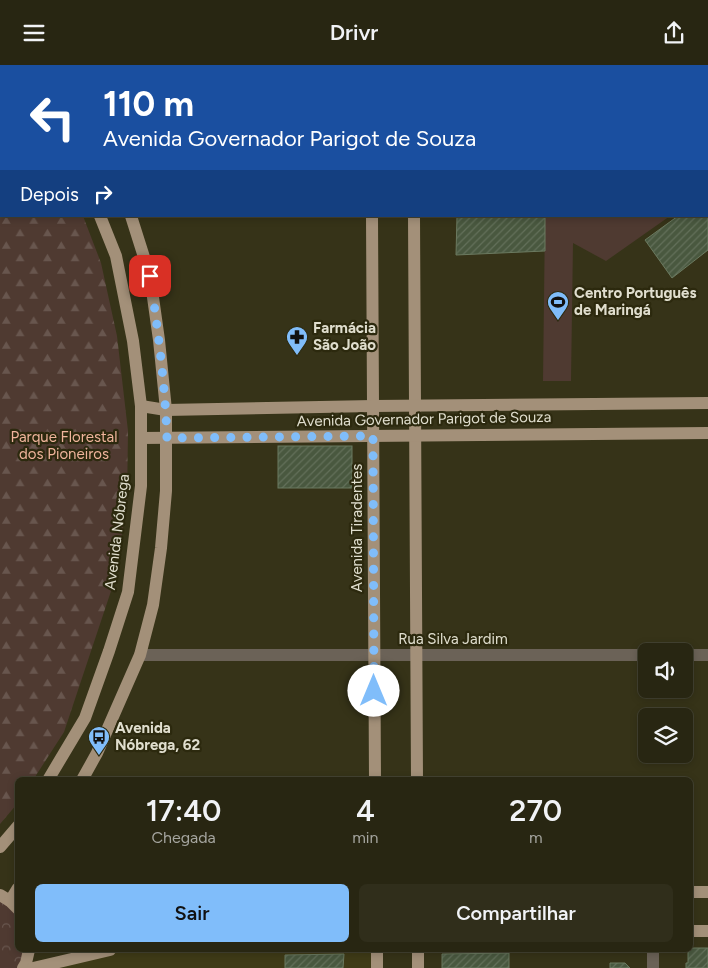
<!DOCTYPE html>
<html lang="pt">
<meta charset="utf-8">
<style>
body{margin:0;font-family:Figtree,sans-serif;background:#302e1b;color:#f1f3f6;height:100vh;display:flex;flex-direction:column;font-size:19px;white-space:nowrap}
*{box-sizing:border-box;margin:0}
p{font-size:16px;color:#a5a59f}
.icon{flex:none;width:28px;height:28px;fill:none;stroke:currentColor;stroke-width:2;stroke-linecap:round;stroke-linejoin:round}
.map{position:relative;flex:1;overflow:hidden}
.details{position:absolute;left:15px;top:712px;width:678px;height:175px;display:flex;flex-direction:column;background:#282612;border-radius:8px;box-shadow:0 2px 8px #0003,0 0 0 1px #444332}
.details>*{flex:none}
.guide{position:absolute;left:0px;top:0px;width:709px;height:152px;box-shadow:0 2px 8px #0003,0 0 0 1px #444332;background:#1a4fa0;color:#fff;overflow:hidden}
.controls{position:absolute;left:638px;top:578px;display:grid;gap:10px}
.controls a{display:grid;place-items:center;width:55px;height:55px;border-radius:8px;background:#282612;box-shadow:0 2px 8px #0003,0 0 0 1px #444332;font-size:25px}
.pin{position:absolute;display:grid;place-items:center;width:42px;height:42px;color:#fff;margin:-21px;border-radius:10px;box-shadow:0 2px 8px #0006}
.me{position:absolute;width:55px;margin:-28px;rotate:0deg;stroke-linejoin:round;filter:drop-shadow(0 0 4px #0008)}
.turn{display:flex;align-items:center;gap:18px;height:105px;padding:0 20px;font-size:22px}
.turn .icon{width:65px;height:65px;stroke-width:2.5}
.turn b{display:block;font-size:35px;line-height:42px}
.then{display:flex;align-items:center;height:48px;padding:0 20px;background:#0003;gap:10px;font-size:19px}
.eta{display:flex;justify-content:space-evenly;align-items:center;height:85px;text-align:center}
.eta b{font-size:30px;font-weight:600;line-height:35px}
.button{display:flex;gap:10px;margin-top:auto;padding:10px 20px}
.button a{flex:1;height:58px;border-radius:8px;background:#80bdfa;color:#111;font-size:20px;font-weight:600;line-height:58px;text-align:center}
.button a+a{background:#302e1b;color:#f1f3f6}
header{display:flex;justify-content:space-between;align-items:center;height:65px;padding:0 20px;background:#282612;font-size:22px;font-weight:600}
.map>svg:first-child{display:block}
</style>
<header><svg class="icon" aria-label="menu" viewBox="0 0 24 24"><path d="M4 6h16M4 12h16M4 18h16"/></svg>Drivr<svg class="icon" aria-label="share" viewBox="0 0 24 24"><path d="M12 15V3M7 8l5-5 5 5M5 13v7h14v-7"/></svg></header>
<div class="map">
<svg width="708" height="903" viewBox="0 0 708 903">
<defs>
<pattern id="forest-firs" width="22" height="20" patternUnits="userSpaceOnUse" patternTransform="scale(1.25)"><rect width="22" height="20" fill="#4f3a31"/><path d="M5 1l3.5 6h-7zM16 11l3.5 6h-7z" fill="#68564e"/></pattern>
<pattern id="park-crowns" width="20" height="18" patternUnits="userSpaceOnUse" patternTransform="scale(1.25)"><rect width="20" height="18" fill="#4f3a31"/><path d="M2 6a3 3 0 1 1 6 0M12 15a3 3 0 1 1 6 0" fill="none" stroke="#68564e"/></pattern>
<pattern id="building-hatch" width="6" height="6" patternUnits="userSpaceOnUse" patternTransform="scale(1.25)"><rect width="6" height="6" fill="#49583f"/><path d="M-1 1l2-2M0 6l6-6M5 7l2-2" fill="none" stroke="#63705a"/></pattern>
</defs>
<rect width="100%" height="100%" fill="#363318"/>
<path fill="#3f3b17" d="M110,885H377V903H33Z"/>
<path fill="url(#forest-firs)" d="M0,2L1,3V151H83L101,198L117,271L128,366L127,436L115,514L64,667L33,715H18L17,739L0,759Z"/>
<path fill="url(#park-crowns)" d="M0,830L17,844L18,885H29L23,903H0Z"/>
<path fill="#4f3a31" d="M545,151H670L606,196L573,178L571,316H543Z"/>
<g fill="url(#building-hatch)" stroke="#6b7a60">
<path d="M666,0H708V51V1H664Z"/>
<path d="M708,133V185L672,213L645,175L678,151H708Z"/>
<path d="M457,151H545V186L456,190Z"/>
<rect x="278" y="381" width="74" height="42"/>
<path d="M690,883H708V903H686V898H688V885H690Z"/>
<path d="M509,888V903H442V889Z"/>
<path d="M344,889L343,903H285V890Z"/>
<path d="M610,898H625L630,903H610Z"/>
</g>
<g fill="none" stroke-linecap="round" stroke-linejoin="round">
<g stroke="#6b6257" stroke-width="12">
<path d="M322,0L328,1"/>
<path d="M654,0L655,1"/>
<path d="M454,1L461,0"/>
<path d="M708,80V81"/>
<path d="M140,590H646"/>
<path d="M684,590H708"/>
<path d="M653,885V903"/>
</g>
<g stroke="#a39079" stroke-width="12">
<path d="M22,0V1"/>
<path d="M53,0L54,1"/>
<path d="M371,0V1"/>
<path d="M413,0V1"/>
<path d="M372,151L375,715"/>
<path d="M414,151L417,715"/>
<path d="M141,341L166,345L373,341L708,338"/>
<path d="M141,373L708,368"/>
<path d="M48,715L85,653L109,586L128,527L141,421V341L133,276L116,191L100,151"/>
<path d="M82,715L97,688L140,590L153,540L161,483L166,426V345L159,275L150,211L131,151"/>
<path d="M0,782L18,761"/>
<path d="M690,827H708"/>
<path d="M0,830L10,836L18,844"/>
<path d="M10,836L18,823"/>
<path d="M690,866H708"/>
<path d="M377,885V903"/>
<path d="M418,885V903"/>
<path d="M23,903L26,898L29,885"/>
<path d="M33,903L110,885"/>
</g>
</g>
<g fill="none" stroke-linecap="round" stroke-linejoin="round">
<path stroke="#80bdfa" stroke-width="9" stroke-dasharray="0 16.2" d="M150,211C158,265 165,319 167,373L373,371L374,626"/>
</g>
<defs>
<g id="stadium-pin" transform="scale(1.125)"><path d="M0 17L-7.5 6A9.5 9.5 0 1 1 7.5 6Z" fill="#80bdfa" stroke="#2c290e"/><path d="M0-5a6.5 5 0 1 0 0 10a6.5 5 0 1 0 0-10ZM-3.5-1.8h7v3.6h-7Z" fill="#111"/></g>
<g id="pharmacy-pin" transform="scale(1.125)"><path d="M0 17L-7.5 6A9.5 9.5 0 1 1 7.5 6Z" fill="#80bdfa" stroke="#2c290e"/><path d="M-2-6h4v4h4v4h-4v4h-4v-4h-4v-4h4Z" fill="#111"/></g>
<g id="bus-pin" transform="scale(1.125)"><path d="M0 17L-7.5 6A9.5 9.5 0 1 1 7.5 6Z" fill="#80bdfa" stroke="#2c290e"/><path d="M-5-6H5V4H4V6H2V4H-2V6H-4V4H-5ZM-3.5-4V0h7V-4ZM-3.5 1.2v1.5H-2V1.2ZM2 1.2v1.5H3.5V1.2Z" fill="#111"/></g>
</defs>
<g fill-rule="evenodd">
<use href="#stadium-pin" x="558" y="237"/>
<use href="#pharmacy-pin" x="297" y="272"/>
<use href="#bus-pin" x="99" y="672"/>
</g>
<g text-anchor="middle" stroke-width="4.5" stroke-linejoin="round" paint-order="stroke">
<g font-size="15" font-weight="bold" fill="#e0dece" stroke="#2c290e" text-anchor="start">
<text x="574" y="233">Centro Português<tspan x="574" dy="17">de Maringá</tspan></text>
<text x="313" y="268">Farmácia<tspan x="313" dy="17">São João</tspan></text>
<text x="115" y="668">Avenida<tspan x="115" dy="17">Nóbrega, 62</tspan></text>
</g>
<g font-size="15" fill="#e0dece" stroke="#2c290e">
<text transform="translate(424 354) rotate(-1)" y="5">Avenida Governador Parigot de Souza</text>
<text transform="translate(357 463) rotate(-90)" y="5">Avenida Tiradentes</text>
<text transform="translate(117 467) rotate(-83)" y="5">Avenida Nóbrega</text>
<text x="453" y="579">Rua Silva Jardim</text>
</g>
<g font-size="15" fill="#efb49b" stroke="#2c290e">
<text x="64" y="377">Parque Florestal<tspan x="64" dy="17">dos Pioneiros</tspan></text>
</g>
</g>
</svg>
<div class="controls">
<a><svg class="icon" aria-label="sound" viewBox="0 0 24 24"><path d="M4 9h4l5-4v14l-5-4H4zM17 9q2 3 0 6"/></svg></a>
<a><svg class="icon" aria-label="layers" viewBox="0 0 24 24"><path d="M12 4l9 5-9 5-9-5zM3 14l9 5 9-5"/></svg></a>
</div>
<div class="pin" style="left:150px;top:211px;background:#d93025"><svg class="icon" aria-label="arrive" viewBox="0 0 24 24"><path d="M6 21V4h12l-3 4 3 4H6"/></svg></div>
<svg class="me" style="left:374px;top:626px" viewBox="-20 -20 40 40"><circle r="19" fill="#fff"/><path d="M0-13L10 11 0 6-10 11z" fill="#80bdfa"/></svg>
<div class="guide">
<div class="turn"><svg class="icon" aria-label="left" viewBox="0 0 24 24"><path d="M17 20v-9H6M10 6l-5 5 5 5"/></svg><div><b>110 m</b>Avenida Governador Parigot de Souza</div></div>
<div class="then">Depois<svg class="icon" aria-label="right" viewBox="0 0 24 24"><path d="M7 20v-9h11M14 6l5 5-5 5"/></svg></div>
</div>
<section class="details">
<div class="eta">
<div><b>17:40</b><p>Chegada</p></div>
<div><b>4</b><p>min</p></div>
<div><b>270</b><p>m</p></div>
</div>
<div class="button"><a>Sair</a><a>Compartilhar</a></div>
</section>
</div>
